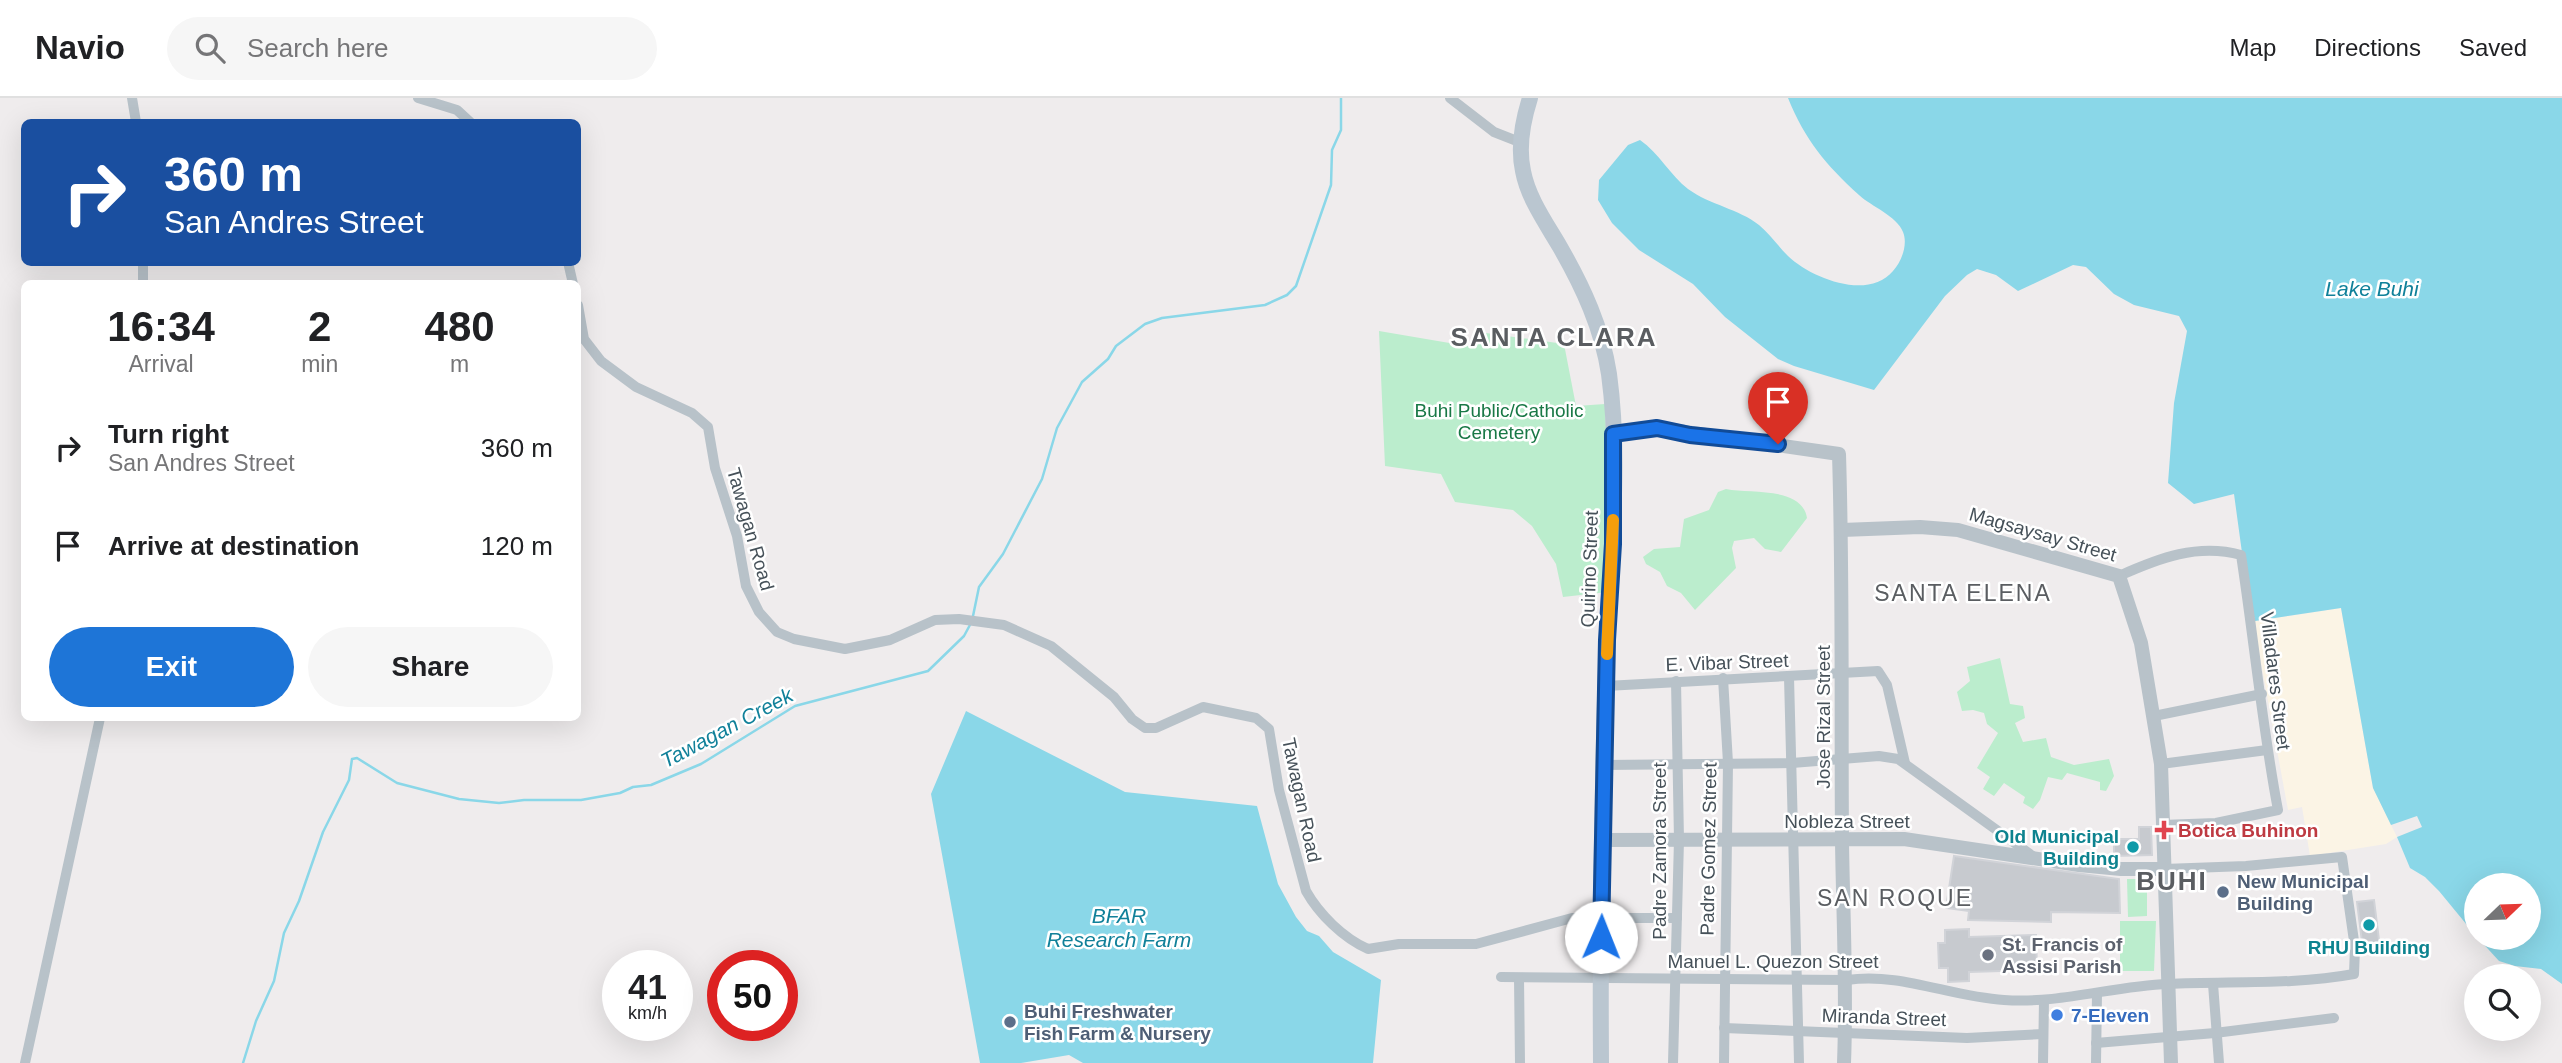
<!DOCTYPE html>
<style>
body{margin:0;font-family:Helvetica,sans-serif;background:#f6f6f6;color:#202124;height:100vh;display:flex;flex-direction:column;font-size:26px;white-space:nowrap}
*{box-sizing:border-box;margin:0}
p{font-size:23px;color:#757577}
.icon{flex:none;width:38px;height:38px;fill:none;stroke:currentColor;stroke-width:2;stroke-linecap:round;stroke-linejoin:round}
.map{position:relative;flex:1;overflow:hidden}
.side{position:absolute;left:21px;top:182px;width:560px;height:441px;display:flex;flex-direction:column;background:#fff;border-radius:10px;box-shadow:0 7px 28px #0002}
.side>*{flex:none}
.guide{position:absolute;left:21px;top:21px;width:560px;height:147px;border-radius:10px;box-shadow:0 7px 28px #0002;background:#1a4fa0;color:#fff;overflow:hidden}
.needle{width:46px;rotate:67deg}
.tools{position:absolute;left:2464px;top:775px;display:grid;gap:14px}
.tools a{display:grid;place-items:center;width:77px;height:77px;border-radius:50%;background:#fff;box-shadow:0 7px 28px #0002;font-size:35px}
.speed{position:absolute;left:602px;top:852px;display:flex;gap:14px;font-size:35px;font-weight:700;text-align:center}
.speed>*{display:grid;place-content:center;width:91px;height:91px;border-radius:50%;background:#fff;box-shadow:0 7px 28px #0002;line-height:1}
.speed small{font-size:18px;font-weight:400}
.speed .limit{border:10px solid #d22;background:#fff;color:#111}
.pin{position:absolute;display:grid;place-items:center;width:60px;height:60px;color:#fff;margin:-72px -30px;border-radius:50% 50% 50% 0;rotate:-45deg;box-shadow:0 0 7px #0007}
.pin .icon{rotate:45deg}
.me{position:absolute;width:77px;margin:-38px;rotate:1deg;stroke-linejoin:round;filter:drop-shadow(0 0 5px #0008)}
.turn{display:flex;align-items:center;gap:24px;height:147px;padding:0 28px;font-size:32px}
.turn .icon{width:91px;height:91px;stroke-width:2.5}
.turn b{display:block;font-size:49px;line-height:60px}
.eta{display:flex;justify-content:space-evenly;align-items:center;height:119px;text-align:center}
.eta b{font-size:42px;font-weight:600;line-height:49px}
.cta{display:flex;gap:14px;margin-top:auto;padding:14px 28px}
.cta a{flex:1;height:80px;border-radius:42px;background:#1e75d7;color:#fff;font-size:28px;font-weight:600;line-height:80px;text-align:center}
.cta a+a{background:#f6f6f6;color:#202124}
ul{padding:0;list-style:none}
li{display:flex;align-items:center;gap:21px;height:98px;padding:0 28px}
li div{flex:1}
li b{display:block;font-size:26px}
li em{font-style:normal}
header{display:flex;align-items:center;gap:42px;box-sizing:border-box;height:98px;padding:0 35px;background:#fff;border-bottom:2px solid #e0e0e0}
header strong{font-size:33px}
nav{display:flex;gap:38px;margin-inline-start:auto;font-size:24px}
.search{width:490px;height:63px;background:#f6f6f6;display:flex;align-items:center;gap:18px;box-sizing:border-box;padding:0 24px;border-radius:38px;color:#757577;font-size:26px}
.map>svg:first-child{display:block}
</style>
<header>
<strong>Navio</strong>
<div class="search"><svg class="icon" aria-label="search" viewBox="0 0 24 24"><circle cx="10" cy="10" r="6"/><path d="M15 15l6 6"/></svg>Search here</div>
<nav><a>Map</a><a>Directions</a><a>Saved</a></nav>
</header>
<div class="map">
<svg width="2562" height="965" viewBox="0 0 2562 965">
<rect width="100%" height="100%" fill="#efeced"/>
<path fill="#fbf4e5" d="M2341,510L2373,690L2397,739L2386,746L2310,758L2302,709L2288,712L2252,516L2256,523Z"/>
<g fill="#bbedcd">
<path d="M1379,233L1473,249L1479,234L1564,246L1576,308L1605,306L1609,407L1607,494L1563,499L1556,466L1532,428L1513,412L1455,404L1441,376L1385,368Z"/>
<path d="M1726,391C1750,396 1802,388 1807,420L1781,454L1765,451L1754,440L1734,443L1732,450L1736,470L1695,512L1681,495L1667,488L1660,474L1646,466L1643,459L1654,451L1680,449L1684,421L1709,412L1718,394Z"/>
<path d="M2000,560L2010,606L2023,608L2025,620L2015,625L2023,644L2046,640L2051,659L2074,667L2109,661L2114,678L2106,693L2100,692V684L2067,675L2062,682L2048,679L2040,702L2033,711L2023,705L2025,699L2004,685L1994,698L1983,691L1990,679L1977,670L1998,635L1987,626L1984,615L1973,612L1962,613L1957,594L1970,583L1967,569Z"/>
<path d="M2127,781H2147V818L2128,819Z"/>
<path d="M2120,823H2156L2154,873H2120Z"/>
</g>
<g fill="#8ad7e8">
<path d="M1788,0H2562V886L2541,871L2515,868L2499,863L2478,840H2529V788H2476V838L2439,793L2425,779L2410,770L2397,739L2422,729L2417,718L2391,727L2373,690L2341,510L2255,523L2246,484L2234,396L2194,406L2168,385L2174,305L2187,233L2179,218L2134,207L2114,196L2086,169L2073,167L2018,193L1996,177L1977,171L1967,177L1945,198L1874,292L1794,268L1778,261L1725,219L1693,186L1639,152L1612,125L1598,102L1599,82L1628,47L1640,42C1659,55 1670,77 1688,91C1710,107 1739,111 1759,127C1770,136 1778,148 1788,158C1811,180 1868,203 1893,173C1902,163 1908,146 1903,134C1897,118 1872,109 1859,97C1826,67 1805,42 1788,0Z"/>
<path d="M966,613L1125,694L1257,708L1278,786L1296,819L1307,833L1319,838L1333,854L1381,882L1373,965H1083L1069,957L1021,965H980L931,696Z"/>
</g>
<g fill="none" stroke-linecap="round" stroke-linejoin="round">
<g stroke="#8ad7e8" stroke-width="2.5">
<path d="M973,518L979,489L1003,456L1042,381L1057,330L1082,284L1108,261L1116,248L1145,226L1162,220L1265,207L1287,197L1296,188L1331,87L1332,52L1341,32V0"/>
<path d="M243,965L256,923L274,883L284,835L299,803L323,734L349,682L352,661L357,660L397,685L459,701L499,705L524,702H581L620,695L633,689L651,687L701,666L795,608L928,573L964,538L971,525"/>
</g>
</g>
<g fill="#c7cacf" stroke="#d1d3d8" stroke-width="2">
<path d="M2139,729H2151L2152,757L2114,758V741H2139Z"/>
<path d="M1954,758L2119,781L2120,815L2051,814V824L1968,822L1969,813L1946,810Z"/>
<path d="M2374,802L2380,850L2363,852L2357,804Z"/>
<path d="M1969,831V839L2036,837L2037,872L1969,874V883L1948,884V870H1939L1938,845H1945V832Z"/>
</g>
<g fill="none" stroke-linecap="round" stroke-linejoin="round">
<g stroke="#b8c2c9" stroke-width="10">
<path d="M132,0L136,24"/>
<path d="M418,0L457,12L470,24"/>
<path d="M1450,0L1494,34L1522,45"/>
<path d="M143,164V186"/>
<path d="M568,164L573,186"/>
<path d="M578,207L584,241L601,263L636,289L692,315L708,329L715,370L737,438L746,488L759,514L777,534L794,541L845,551L890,542L935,522L959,521L1004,527L1051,548L1114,599L1132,621L1145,630H1156L1203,609L1256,620L1269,631L1279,692L1306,793C1319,816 1343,840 1368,851L1399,846H1476L1572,820H1677"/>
<path d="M2119,478C2159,460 2198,445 2241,457C2254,542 2262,628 2278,712L2216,725L2162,727"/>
<path d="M1789,579L1799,965"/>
<path d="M1723,580L1728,665L1724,965"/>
<path d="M1606,588L1878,573L1887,587L1905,665"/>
<path d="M2154,618L2262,596"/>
<path d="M2161,666L2267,652"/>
<path d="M1604,667L1792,665L1879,658L1898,661L2034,759"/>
<path d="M1501,879L1847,882C1901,874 1950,899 2004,902C2060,906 2113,888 2168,886C2230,883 2294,887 2354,876L2355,850L2342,759L2246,768L2164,771"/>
<path d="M1519,880L1520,965"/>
<path d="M2213,886L2219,965"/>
<path d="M1724,930L1967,940L2043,936"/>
<path d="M2096,945L2215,935L2334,920"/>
<path d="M25,965L100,620"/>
<path d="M1673,965L1679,742L1676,583"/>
<path d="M2043,965L2044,902"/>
<path d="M2096,965L2097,895"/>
</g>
<g stroke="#b8c2c9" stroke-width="14">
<path d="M1613,336L1657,330L1839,356C1843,485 1841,614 1842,743C1843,817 1847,891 1844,965"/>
<path d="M1842,432L1920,429L1958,432L2119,478L2141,545L2161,666L2171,965"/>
<path d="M1603,742L1904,741L2079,767L2121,771H2164"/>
</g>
<path stroke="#bac6d0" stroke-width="16" d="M1530,0C1523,22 1518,50 1523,73C1528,100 1546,125 1560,149C1583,189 1602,230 1609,276C1621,364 1610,454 1607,541C1602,682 1600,824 1601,965"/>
</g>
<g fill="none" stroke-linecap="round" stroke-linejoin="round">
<g stroke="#114b97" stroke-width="18">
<path id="route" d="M1601,839L1607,542L1613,446V336L1657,330L1690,337L1778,346"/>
</g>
<use href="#route" stroke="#1a73e8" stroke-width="12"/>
<path stroke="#f59e0b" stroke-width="12" d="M1607,556L1613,422"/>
</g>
<path fill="#e0444e" stroke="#fff" stroke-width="2.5" d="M2160.5 721.5h7v7h7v7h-7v7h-7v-7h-7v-7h7z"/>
<g fill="#0f9aa8" stroke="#fff" stroke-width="2.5">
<circle cx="2133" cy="749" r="7"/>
<circle cx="2369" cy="827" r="7"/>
</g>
<g fill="#5c6f8a" stroke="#fff" stroke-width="2.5">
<circle cx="2223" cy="794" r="7"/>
<circle cx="1010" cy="924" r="7"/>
</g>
<circle fill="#6b7280" stroke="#fff" stroke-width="2.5" cx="1988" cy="857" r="7"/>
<circle fill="#3f7fe0" stroke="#fff" stroke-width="2.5" cx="2057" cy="917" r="7"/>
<g text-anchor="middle" stroke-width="5" stroke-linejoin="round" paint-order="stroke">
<g font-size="19" fill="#197846" stroke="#fff">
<text x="1499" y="319">Buhi Public/Catholic<tspan x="1499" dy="22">Cemetery</tspan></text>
</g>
<g font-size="19" fill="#465159" stroke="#fff">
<text transform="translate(751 431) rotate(74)" y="7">Tawagan Road</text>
<text transform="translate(2043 436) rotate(16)" y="7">Magsaysay Street</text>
<text transform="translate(1589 471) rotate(-88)" y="7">Quirino Street</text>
<text transform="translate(1727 564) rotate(-2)" y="7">E. Vibar Street</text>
<text transform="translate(2276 583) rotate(83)" y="7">Villadares Street</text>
<text transform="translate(1823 619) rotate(-90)" y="7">Jose Rizal Street</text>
<text transform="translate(1302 702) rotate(78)" y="7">Tawagan Road</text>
<text x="1847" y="730">Nobleza Street</text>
<text transform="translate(1708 751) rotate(-89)" y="7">Padre Gomez Street</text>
<text transform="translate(1659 753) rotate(-90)" y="7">Padre Zamora Street</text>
<text x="1773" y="870">Manuel L. Quezon Street</text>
<text transform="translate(1884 919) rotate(2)" y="7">Miranda Street</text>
</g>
<g font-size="19" font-weight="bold" fill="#be3a42" stroke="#fff" text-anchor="start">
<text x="2178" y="739">Botica Buhinon</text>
</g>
<g font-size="19" font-weight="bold" fill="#0d838f" stroke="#fff" text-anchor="end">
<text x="2119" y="745">Old Municipal<tspan x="2119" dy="22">Building</tspan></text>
<text x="2369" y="856" text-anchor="middle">RHU Building</text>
</g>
<g font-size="19" font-weight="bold" fill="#4e5e75" stroke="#fff" text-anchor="start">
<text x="2237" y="790">New Municipal<tspan x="2237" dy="22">Building</tspan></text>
<text x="1024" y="920">Buhi Freshwater<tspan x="1024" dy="22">Fish Farm &amp; Nursery</tspan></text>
</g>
<g font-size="19" font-weight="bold" fill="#5b616d" stroke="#fff" text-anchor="start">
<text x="2002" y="853">St. Francis of<tspan x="2002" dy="22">Assisi Parish</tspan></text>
</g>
<g font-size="19" font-weight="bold" fill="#366cbe" stroke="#fff" text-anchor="start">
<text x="2071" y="924">7-Eleven</text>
</g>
<g font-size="21" font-style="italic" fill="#11819a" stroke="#fff">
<text x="2372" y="198">Lake Buhi</text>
<text transform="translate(727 630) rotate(-28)" y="7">Tawagan Creek</text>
<text x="1119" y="825">BFAR<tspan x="1119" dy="24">Research Farm</tspan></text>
</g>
<g font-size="23" letter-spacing="2" fill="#5a5d61" stroke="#fff">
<text x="1963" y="503">SANTA ELENA</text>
<text x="1895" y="808">SAN ROQUE</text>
</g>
<g font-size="26" font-weight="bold" letter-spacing="2" fill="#5a5d61" stroke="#fff">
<text x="1554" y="248">SANTA CLARA</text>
<text x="2172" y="792">BUHI</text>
</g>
</g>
</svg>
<div class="tools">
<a><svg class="needle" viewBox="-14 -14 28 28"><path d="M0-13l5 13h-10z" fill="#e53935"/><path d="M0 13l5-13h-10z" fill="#757577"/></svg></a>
<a><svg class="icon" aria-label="search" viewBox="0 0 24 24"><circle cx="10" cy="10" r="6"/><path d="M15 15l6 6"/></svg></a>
</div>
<div class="speed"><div>41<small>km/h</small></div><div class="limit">50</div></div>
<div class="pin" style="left:1778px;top:346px;background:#d93025"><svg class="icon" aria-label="arrive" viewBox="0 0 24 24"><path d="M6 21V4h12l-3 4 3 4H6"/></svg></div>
<svg class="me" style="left:1601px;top:839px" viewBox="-20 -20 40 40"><circle r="19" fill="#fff"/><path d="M0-13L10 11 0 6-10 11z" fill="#1a73e8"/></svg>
<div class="guide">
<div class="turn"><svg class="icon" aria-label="right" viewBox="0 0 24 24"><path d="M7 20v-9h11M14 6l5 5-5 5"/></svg><div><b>360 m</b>San Andres Street</div></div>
</div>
<section class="side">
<div class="eta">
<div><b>16:34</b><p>Arrival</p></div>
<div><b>2</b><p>min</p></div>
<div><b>480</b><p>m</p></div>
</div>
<ul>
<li><svg class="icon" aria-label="right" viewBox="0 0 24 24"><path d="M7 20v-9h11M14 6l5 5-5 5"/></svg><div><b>Turn right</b><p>San Andres Street</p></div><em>360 m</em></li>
<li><svg class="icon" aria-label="arrive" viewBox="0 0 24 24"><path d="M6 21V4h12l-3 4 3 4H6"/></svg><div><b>Arrive at destination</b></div><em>120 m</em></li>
</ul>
<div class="cta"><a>Exit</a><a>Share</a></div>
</section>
</div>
